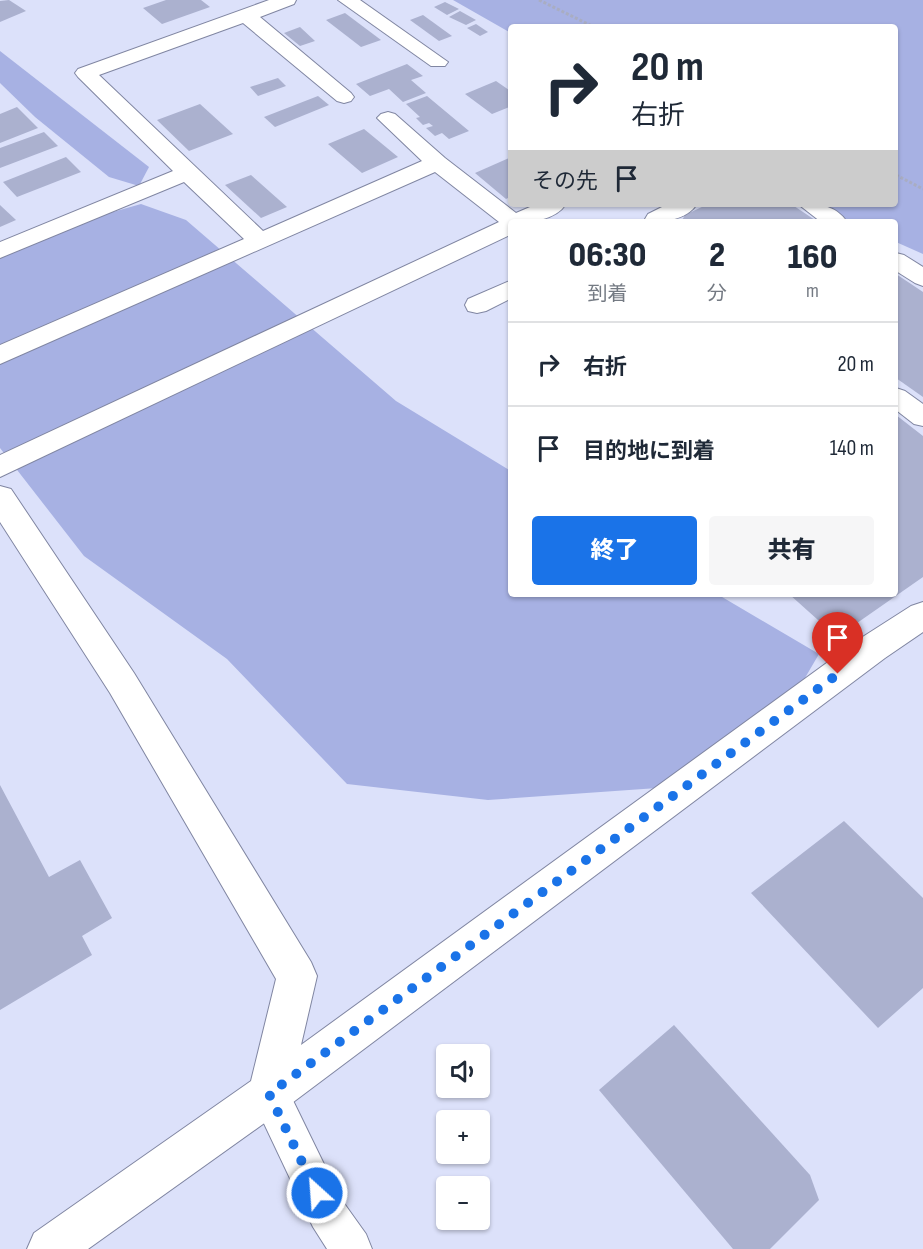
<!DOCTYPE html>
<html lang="ja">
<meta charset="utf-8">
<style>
body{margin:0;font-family:"Sofia Sans Condensed","Noto Sans JP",sans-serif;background:#f6f6f7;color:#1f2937;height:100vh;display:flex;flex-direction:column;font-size:22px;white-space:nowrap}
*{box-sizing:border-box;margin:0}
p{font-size:20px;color:#747a83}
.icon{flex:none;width:33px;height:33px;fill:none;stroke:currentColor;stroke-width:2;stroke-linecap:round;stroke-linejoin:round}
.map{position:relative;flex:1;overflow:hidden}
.details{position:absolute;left:508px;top:219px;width:390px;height:378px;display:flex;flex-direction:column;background:#fff;border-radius:6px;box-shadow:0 2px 4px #0004}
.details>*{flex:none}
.hud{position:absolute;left:508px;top:24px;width:390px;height:183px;border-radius:6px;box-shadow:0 2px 4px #0004;background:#fff;color:#1f2937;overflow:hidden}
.fabs{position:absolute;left:436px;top:1044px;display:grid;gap:12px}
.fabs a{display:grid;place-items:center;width:54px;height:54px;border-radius:6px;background:#fff;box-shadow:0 2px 4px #0004;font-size:30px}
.pin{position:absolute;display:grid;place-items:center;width:51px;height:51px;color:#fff;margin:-62px -26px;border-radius:50% 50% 50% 0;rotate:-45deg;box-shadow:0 0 6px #0007}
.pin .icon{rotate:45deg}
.me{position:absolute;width:66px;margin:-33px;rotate:334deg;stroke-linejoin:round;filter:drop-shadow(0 0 4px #0008)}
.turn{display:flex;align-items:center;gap:21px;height:126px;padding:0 24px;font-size:27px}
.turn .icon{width:78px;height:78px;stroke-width:2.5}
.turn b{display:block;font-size:42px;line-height:51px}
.then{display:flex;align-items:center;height:57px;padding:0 24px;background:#0003;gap:12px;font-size:22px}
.eta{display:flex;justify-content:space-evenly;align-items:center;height:102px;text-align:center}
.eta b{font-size:36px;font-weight:800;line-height:42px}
.action{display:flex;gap:12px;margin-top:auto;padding:12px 24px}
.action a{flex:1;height:69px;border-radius:6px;background:#1a73e8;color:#fff;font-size:24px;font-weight:800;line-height:69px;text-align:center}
.action a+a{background:#f6f6f7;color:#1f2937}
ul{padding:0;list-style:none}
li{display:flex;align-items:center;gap:18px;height:84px;padding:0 24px;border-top:2px solid #e0e1e3}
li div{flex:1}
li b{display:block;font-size:22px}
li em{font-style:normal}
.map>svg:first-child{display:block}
</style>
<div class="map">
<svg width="923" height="1249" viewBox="0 0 923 1249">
<rect width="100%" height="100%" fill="#dce1fa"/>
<g fill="#a7b1e3">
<path d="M453,0H923V254L896,242V222H850L813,204H896V27H512L511,33Z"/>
<path d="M0,51L149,167L139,186L109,177L35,117L0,83Z"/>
<path d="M141,204L186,220L396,401L511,471L512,594H717L819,654L785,712L686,786L488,800L347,784L227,659L84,556L0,448V252L46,231Z"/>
</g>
<g fill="#abb1cf">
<path d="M9,0L26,11L0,22V1Z"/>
<path d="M166,0H201L210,7L162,24L143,8Z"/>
<path d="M445,2L459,9L447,15L434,7Z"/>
<path d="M460,11L476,20L466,25L449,17Z"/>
<path d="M345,13L381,40L361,47L326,20Z"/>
<path d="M423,15L452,36L439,41L410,20Z"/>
<path d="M476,24L488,32L480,36L467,28Z"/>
<path d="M300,27L315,41L300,46L284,33Z"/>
<path d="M407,64L423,76L411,80L426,93L403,102L389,89L370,96L356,84Z"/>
<path d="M278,78L286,86L258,96L250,87Z"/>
<path d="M496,81L512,92V106L492,114L465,94Z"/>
<path d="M318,96L329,105L275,127L264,117Z"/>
<path d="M427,96L469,131L449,139L442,133L435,136L426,128L433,126L429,123L423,125L416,118L420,117L406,104Z"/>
<path d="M200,104L233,134L189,151L157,120Z"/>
<path d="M17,107L38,128L0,143V114Z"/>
<path d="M364,129L398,157L362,173L328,144Z"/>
<path d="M44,132L58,146L0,168V148Z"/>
<path d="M66,157L81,172L17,197L3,182Z"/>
<path d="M509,158L512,161V196L506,199L475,173Z"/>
<path d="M251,175L287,207L261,218L225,185Z"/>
<path d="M708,204H791L818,222H681L685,215Z"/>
<path d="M0,205L16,220L0,227Z"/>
<path d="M896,274L923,292V397L896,378Z"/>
<path d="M896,415L923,436V577L837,637L789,594H896Z"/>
<path d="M0,785L49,877L80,860L112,918L82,936L92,955L0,1010Z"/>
<path d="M844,821L923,898V988L878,1028L751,893Z"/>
<path d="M674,1025L810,1175L819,1200L770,1249H733L599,1090Z"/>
</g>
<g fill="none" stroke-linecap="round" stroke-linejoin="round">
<g stroke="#8086a2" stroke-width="2">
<g id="street">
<path d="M269,0H296L294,4L260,17L351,93L354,97L351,101L344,103L337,101L243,23L99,75L263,231L422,161L377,118L381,114L388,112L395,114L445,158L516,213L537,204H566C555,221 530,222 512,222V234L0,477V455L499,222L435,172L0,364V345L244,239L184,182L0,258V242L173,171L78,77L75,73L78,69Z"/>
<path d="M338,0H360L448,62L445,66H431Z"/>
<path d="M668,204H697C687,220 664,222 647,222L645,219L648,214Z"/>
<path d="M798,204C817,204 835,204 847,222H821Z"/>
<path d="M896,253L904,255L923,267V286L915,283L896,271Z"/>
<path d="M512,280V298L486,311L477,313L468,311L465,305L468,299Z"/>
<path d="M896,388L905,391L923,404V426L914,424L896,410Z"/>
<path d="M269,1075L283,1080L341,1199L366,1234L372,1249H327L313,1227L250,1094L255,1080Z"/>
</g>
</g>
<g stroke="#8086a2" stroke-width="2">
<path id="secondary" d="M0,486L11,489L134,673L311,962L317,976L301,1045L861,638L911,606L923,602V632L885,658L284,1109L88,1249H27L34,1233L251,1081L276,979L110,693L0,522Z"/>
</g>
<g stroke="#a9adc2" stroke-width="3" stroke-dasharray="3 2" stroke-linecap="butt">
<path d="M539,0L594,27"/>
<path d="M896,175L923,189"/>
</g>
<use href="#street" fill="#fff" fill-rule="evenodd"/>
<use href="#secondary" fill="#fff" fill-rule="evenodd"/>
</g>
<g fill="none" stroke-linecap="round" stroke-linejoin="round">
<path stroke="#1a73e8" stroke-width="10" stroke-dasharray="0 18" d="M317,1193L269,1094L838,674"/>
</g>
</svg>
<div class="fabs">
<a><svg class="icon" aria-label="sound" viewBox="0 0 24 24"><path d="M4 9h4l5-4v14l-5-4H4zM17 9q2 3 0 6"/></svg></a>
<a>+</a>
<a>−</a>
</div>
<div class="pin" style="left:838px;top:674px;background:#d93025"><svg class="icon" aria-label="arrive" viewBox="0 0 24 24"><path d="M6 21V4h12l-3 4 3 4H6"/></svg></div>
<svg class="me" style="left:317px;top:1193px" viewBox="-20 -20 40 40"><circle r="17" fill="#1a73e8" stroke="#fff" stroke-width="3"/><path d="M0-11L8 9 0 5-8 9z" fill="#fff"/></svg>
<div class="hud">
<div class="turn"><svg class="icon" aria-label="right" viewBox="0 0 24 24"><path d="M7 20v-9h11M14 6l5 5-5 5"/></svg><div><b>20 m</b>右折</div></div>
<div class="then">その先<svg class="icon" aria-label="arrive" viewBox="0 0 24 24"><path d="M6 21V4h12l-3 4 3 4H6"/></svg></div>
</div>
<section class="details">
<div class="eta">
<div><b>06:30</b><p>到着</p></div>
<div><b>2</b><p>分</p></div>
<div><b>160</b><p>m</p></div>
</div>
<ul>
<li><svg class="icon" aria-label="right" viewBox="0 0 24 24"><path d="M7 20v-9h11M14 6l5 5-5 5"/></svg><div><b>右折</b></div><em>20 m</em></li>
<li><svg class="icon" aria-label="arrive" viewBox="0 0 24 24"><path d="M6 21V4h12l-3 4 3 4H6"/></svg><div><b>目的地に到着</b></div><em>140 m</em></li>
</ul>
<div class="action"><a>終了</a><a>共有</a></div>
</section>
</div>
